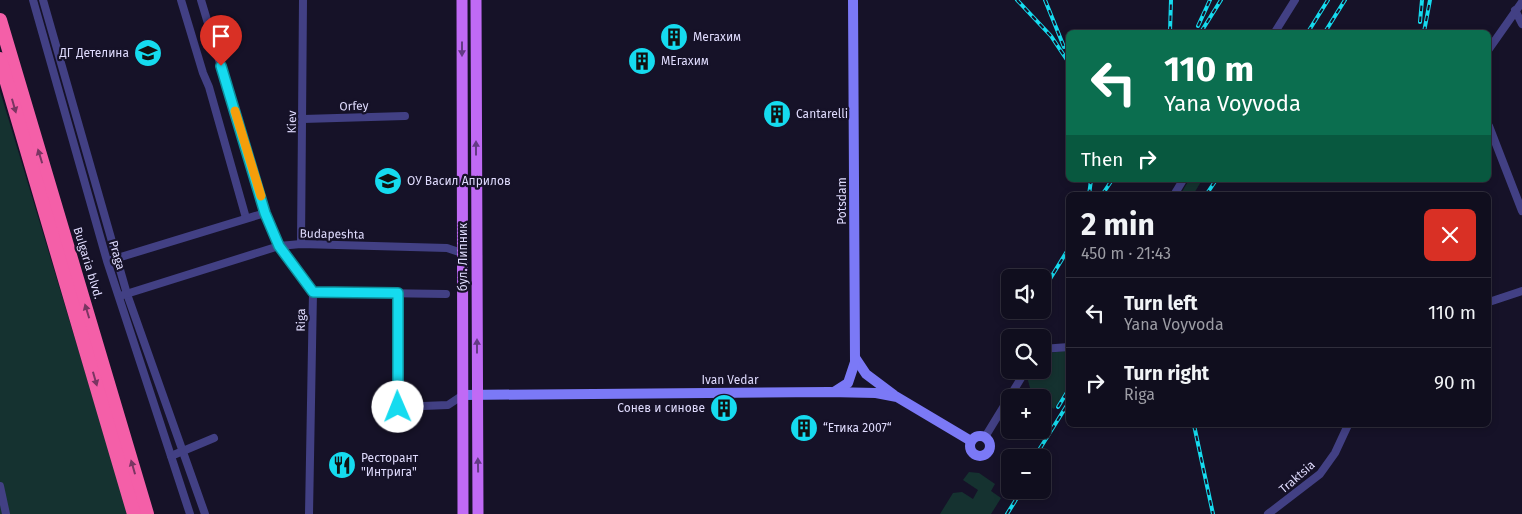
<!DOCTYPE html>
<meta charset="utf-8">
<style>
body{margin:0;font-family:"Fira Sans",sans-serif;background:#191727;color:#f1f3f6;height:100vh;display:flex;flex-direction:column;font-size:19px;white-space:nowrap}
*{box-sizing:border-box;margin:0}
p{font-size:16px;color:#9c9ca4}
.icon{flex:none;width:28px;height:28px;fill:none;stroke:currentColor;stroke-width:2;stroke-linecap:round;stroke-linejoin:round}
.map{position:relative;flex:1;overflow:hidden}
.sheet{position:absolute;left:1066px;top:192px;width:425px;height:235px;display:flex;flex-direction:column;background:#100e1e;border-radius:8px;box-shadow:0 2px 8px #0003,0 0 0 1px #302e3c}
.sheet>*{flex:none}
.hud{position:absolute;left:1066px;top:30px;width:425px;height:152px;border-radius:8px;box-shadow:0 2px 8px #0003,0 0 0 1px #302e3c;background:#0b6e4f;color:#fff;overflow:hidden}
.tools{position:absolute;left:1001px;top:269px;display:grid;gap:10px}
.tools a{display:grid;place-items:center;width:50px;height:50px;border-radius:8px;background:#100e1e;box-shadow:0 2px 8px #0003,0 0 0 1px #302e3c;font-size:25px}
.pin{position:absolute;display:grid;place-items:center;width:42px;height:42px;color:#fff;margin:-51px -21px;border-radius:50% 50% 50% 0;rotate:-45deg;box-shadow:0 0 5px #0007}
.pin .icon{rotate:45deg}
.me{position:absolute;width:55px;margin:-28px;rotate:359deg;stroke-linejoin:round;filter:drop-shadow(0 0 4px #0008)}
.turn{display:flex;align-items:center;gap:18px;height:105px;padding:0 15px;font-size:22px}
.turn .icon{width:65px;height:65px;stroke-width:2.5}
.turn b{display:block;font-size:35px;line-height:42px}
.then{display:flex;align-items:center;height:48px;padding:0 15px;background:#0003;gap:10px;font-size:19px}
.round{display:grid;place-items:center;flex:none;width:52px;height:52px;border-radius:8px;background:#191727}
.overview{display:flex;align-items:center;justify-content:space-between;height:85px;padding:0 15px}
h1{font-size:30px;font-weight:700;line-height:38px}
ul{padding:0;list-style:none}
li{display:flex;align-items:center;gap:15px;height:70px;padding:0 15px;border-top:1px solid #302e3c}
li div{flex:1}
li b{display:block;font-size:19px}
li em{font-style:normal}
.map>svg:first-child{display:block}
</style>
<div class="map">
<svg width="1522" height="514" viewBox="0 0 1522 514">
<rect width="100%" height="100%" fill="#161228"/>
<g fill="#153230">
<path d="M0,91L128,514H0Z"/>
<path d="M1189,180H1202L1193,195H1180Z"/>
<path d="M1069,350V385L1054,409L1043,402L1042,398L1032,395L1027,377L1031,370H1042L1043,354Z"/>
<path d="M969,472L979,473L995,484L991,491L1001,498L991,514H940L953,493L962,492L973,499L978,490L963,480Z"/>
</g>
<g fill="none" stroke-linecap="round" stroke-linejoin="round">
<g stroke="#424084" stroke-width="8">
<path d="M33,0L107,261L190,514"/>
<path d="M43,0L127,294L205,514"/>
<path d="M181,0L203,73L209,87L246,218"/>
<path d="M201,0L265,213L279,246L313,292L309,514"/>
<path d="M1515,10L1522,24"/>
<path d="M1275,32L1295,0"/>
<path d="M1489,49L1522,2"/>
<path d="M303,119L405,116"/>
<path d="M1489,126L1522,211"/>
<path d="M1174,195L1183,180"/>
<path d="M301,244L303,0"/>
<path d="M111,260L265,213"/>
<path d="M313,292L446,294"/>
<path d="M398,293V407L448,405L463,395"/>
<path d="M123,295L279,246L301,244L447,248L462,253"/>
<path d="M1489,302L1522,291"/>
<path d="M1042,349L1069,347"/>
<path d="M985,437L1026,370"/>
<path d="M171,456L214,438"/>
<path d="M0,486L6,514"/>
<path d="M1268,514L1320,474L1335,453L1348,425"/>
</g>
<g stroke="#7b79f6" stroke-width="10">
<path d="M856,359L866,374L894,395"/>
<path d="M834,392L848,383L855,362L853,0"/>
<path d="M463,395L829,392L876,393L897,397L971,441"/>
<circle cx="980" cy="446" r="10"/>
</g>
<g stroke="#c06af5" stroke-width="11">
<path d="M462,0L463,514"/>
<path d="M476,0L478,514"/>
</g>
<g stroke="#f45fa8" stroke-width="14">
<path d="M0,20L147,514"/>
<path d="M0,59L134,514"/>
</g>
<g stroke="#15dbef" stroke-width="4">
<g id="rail">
<path d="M1017,0L1051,36L1069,63"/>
<path d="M1045,0L1064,47"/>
<path d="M1420,22L1422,0"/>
<path d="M1198,26L1210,0"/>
<path d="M1170,32L1171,0"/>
<path d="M1201,32L1221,0"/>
<path d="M1308,32L1328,0"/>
<path d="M1325,32L1345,0"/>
<path d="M1424,32L1430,0"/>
<path d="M1089,195L1091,180"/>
<path d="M1102,195L1112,180"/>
<path d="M1206,195L1216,180"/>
<path d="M1042,292L1069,248"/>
<path d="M1058,407L1069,389"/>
<path d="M1194,425L1213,514"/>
<path d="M1034,458L1069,402"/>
<path d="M1007,514L1022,490"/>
</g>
</g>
<use href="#rail" stroke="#161228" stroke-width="2" stroke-dasharray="5.5" stroke-linecap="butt"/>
</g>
<defs><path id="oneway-solid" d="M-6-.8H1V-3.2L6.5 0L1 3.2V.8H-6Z" transform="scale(1.25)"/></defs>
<g fill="#623a84">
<use href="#oneway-solid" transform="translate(462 49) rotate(90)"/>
<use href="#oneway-solid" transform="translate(476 148) rotate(-90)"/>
<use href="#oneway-solid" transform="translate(477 346) rotate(-90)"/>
<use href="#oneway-solid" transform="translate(478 465) rotate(-91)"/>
</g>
<g fill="#7a3562">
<use href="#oneway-solid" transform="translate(14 106) rotate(74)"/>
<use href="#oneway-solid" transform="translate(40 156) rotate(-107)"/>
<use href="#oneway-solid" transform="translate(87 311) rotate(-107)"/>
<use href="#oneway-solid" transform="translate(95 379) rotate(74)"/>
<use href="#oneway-solid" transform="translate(133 467) rotate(-106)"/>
</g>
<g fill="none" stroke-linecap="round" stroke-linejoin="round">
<g stroke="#0e8e9b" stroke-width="12">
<path id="route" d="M221,66L265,213L279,246L313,292L398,293V407"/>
</g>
<use href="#route" stroke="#15dbef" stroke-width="9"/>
<path stroke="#f59e0b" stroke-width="9" d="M235,111L261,196"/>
</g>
<defs>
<g id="building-disc" transform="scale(1.4375)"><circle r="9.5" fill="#15dbef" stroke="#161228"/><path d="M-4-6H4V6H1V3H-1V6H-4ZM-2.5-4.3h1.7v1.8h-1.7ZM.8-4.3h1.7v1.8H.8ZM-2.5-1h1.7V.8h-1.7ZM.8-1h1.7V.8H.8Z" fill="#111"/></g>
<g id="school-disc" transform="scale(1.4375)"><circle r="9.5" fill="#15dbef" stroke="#161228"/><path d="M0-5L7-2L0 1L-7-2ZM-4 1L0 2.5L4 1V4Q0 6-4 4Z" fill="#111"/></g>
<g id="restaurant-disc" transform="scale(1.4375)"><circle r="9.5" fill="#15dbef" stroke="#161228"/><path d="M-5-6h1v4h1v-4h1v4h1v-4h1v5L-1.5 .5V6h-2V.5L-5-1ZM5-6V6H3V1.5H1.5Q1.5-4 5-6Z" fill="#111"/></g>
</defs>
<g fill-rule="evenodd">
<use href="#building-disc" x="674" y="37"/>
<use href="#school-disc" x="148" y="53"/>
<use href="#building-disc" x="642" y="61"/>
<use href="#building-disc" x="777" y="114"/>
<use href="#school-disc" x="388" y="181"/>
<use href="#building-disc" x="724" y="408"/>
<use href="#building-disc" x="804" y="428"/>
<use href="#restaurant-disc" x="342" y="465"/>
</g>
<g text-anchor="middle" stroke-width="4.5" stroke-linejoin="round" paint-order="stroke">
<g font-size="12" fill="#dfdbfd" stroke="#161228" text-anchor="start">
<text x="693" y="41">Мегахим</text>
<text x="129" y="57" text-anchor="end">ДГ Детелина</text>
<text x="661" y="65">МЕгахим</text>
<text x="796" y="118">Cantarelli</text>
<text x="407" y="185">ОУ Васил Априлов</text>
<text x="705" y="412" text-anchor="end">Сонев и синове</text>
<text x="823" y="432">“Етика 2007“</text>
<text x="361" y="462">Ресторант<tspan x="361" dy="14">"Интрига"</tspan></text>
</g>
<g font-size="12" fill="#dfdbfd" stroke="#161228">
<text transform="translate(354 106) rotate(-2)" y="4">Orfey</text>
<text transform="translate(292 122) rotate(-89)" y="4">Kiev</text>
<text transform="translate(842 201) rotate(-90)" y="4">Potsdam</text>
<text transform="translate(332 234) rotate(1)" y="4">Budapeshta</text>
<text transform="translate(117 255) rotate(74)" y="4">Praga</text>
<text transform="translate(463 257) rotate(-90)" y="4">бул. Липник</text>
<text transform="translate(88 263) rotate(73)" y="4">Bulgaria blvd.</text>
<text transform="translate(301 320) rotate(-89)" y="4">Riga</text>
<text x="730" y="384">Ivan Vedar</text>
<text transform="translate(1297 477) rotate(-41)" y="4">Traktsia</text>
</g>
</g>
</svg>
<div class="tools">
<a><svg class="icon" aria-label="sound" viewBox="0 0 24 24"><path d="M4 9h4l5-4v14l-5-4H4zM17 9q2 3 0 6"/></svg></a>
<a><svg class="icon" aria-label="search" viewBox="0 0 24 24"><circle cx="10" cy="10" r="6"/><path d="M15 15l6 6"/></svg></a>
<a>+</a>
<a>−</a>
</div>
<div class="pin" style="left:221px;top:66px;background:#d93025"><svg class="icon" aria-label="arrive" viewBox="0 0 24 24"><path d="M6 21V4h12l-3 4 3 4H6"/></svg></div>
<svg class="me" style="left:398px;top:407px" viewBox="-20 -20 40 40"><circle r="19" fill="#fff"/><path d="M0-13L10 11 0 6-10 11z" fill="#15dbef"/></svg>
<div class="hud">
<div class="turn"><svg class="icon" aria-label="left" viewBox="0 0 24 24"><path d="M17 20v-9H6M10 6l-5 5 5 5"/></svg><div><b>110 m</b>Yana Voyvoda</div></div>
<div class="then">Then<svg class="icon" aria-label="right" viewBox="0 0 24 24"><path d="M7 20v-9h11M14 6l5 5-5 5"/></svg></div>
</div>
<section class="sheet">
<div class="overview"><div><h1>2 min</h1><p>450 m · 21:43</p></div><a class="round" style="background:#d93025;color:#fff"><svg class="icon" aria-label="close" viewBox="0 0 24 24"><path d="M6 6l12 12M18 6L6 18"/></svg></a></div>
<ul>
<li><svg class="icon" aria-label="left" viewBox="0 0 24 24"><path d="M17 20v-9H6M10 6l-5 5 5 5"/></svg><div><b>Turn left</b><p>Yana Voyvoda</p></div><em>110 m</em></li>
<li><svg class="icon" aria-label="right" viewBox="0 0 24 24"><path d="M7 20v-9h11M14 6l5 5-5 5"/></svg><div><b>Turn right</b><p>Riga</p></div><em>90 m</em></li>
</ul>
</section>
</div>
